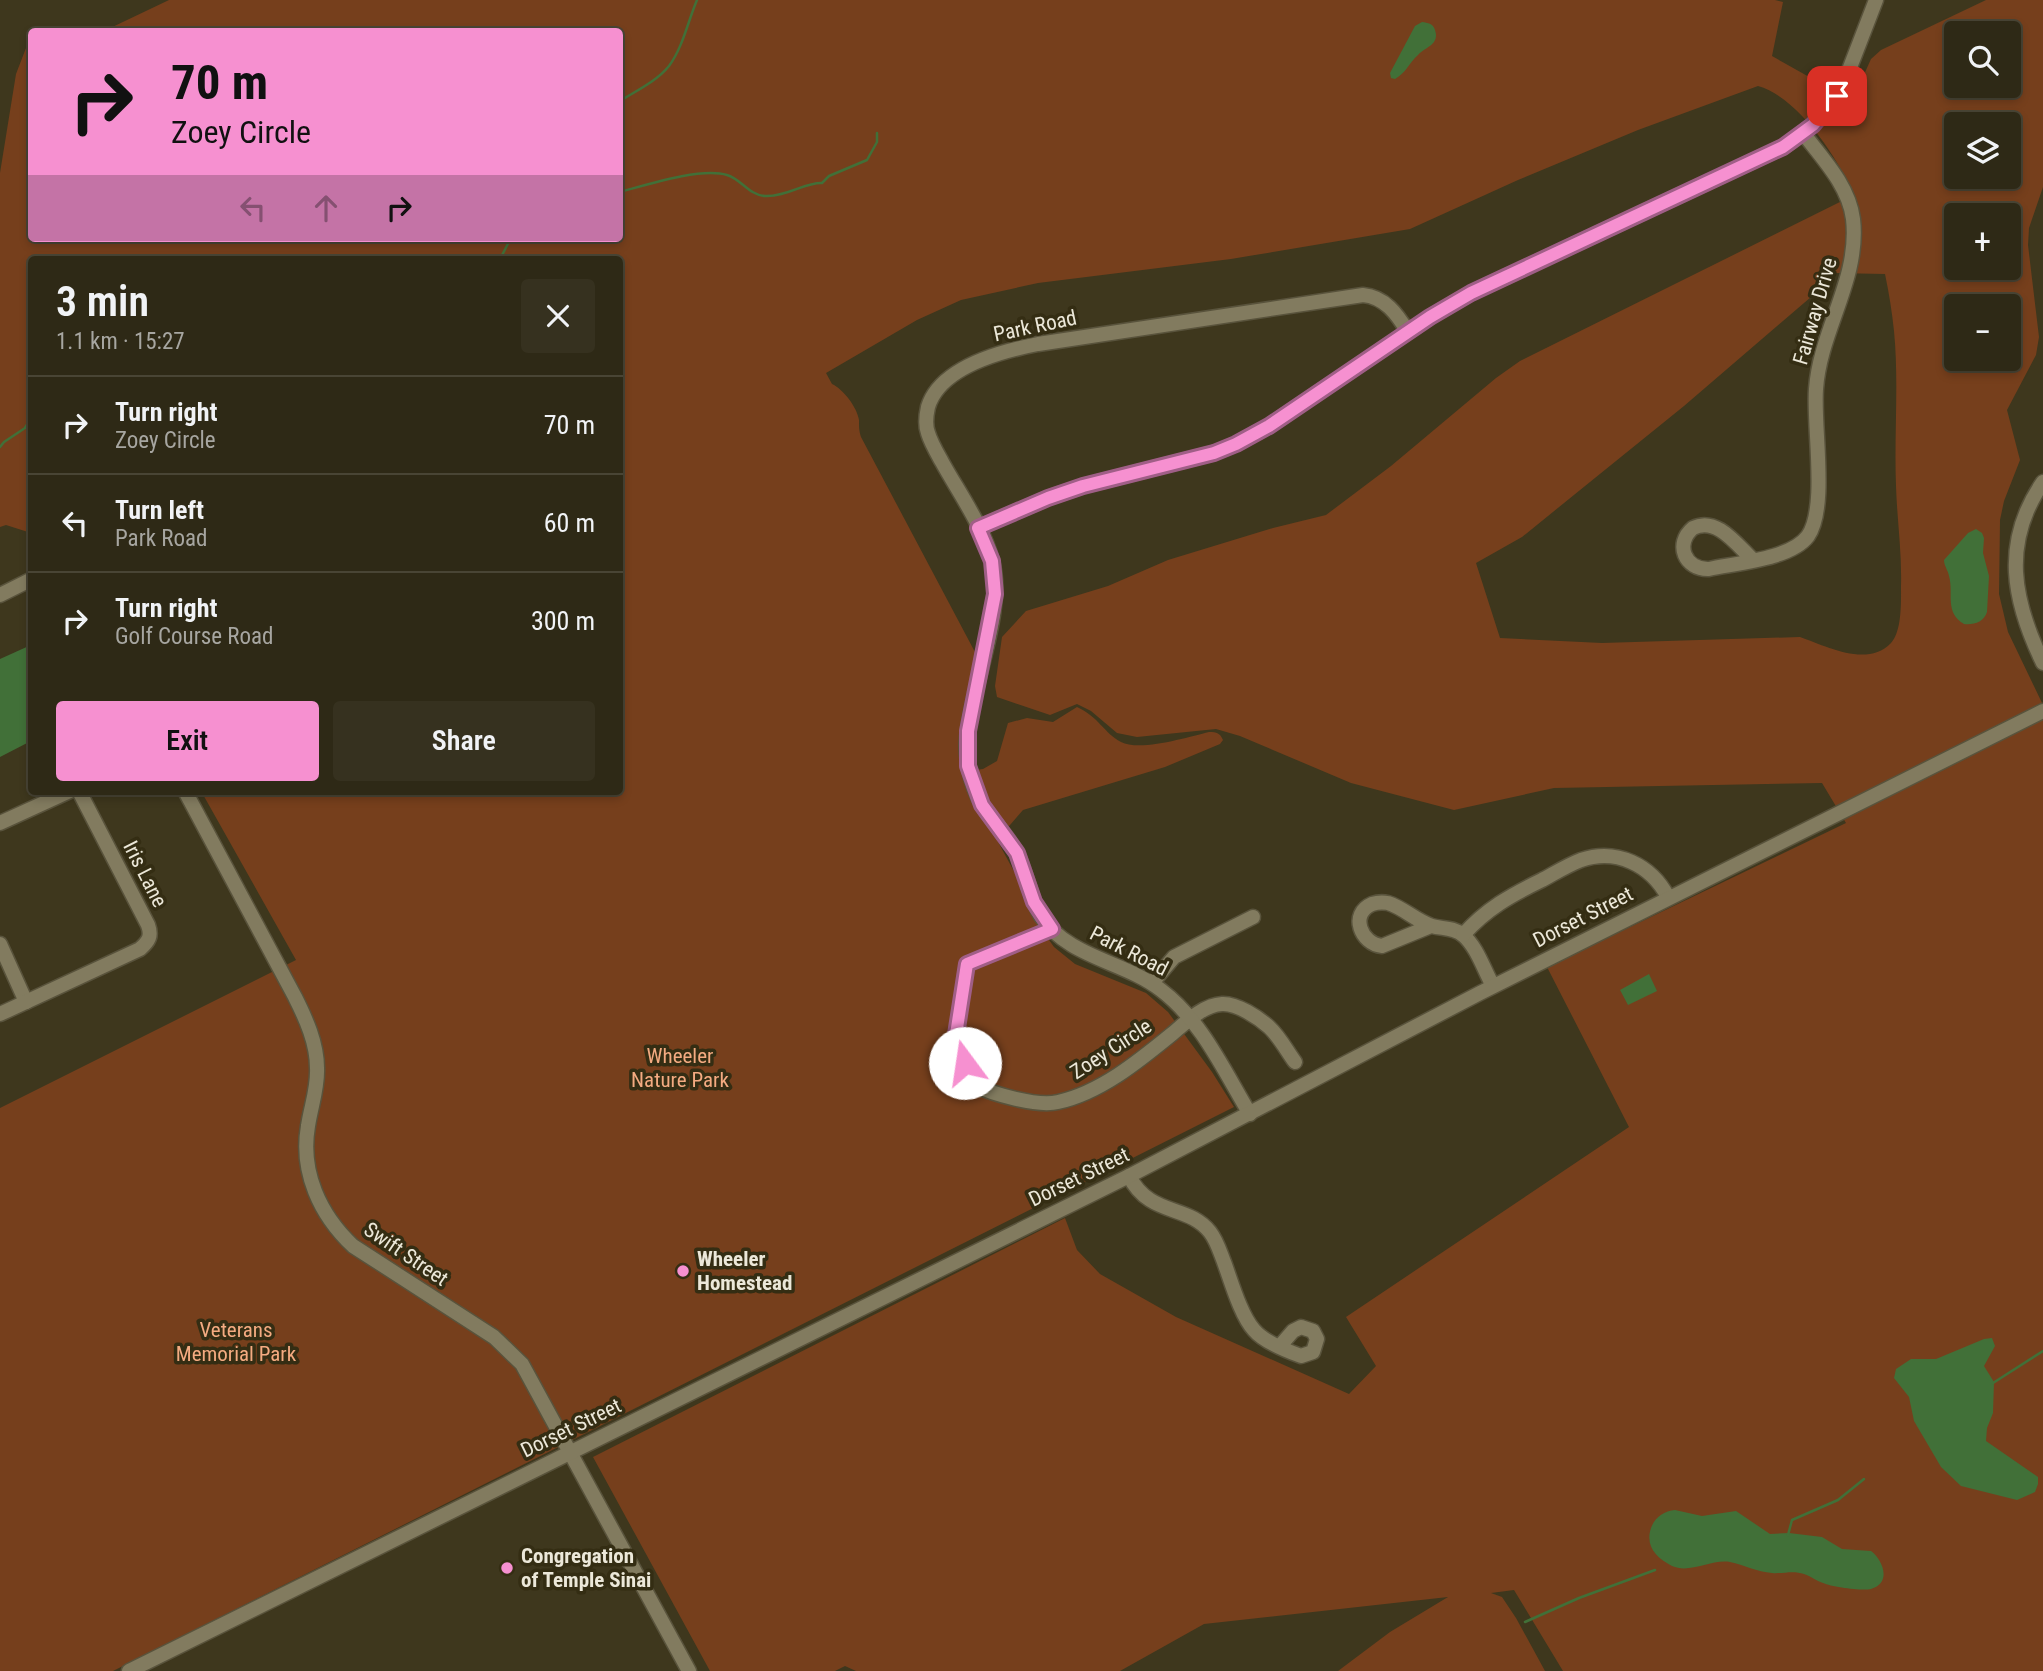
<!DOCTYPE html>
<meta charset="utf-8">
<style>
body{margin:0;font-family:"Roboto Condensed",sans-serif;background:#36311f;color:#f1f3f6;height:100vh;display:flex;flex-direction:column;font-size:26px;white-space:nowrap}
*{box-sizing:border-box;margin:0}
p{font-size:23px;color:#a7a6a1}
.icon{flex:none;width:38px;height:38px;fill:none;stroke:currentColor;stroke-width:2;stroke-linecap:round;stroke-linejoin:round}
.map{position:relative;flex:1;overflow:hidden}
.details{position:absolute;left:28px;top:256px;width:595px;height:539px;display:flex;flex-direction:column;background:#2e2916;border-radius:7px;box-shadow:0 4px 10px #0003,0 0 0 2px #494535}
.details>*{flex:none}
.top-card{position:absolute;left:28px;top:28px;width:595px;height:214px;border-radius:7px;box-shadow:0 4px 10px #0003,0 0 0 2px #494535;background:#f690d0;color:#111;overflow:hidden}
.controls{position:absolute;left:1944px;top:21px;display:grid;gap:14px}
.controls a{display:grid;place-items:center;width:77px;height:77px;border-radius:7px;background:#2e2916;box-shadow:0 4px 10px #0003,0 0 0 2px #494535;font-size:35px}
.pin{position:absolute;display:grid;place-items:center;width:60px;height:60px;color:#fff;margin:-30px;border-radius:14px;box-shadow:0 4px 10px #0006}
.me{position:absolute;width:77px;margin:-38px;rotate:346deg;stroke-linejoin:round;filter:drop-shadow(0 0 5px #0008)}
.turn{display:flex;align-items:center;gap:24px;height:147px;padding:0 28px;font-size:32px}
.turn .icon{width:91px;height:91px;stroke-width:2.5}
.turn b{display:block;font-size:49px;line-height:60px}
.lanes{display:flex;align-items:center;height:66px;padding:0 28px;background:#0003;justify-content:center;gap:35px;direction:ltr}
.lanes .off{opacity:.35}
.round{display:grid;place-items:center;flex:none;width:74px;height:74px;border-radius:7px;background:#36311f}
.headline{display:flex;align-items:center;justify-content:space-between;height:119px;padding:0 28px}
h1{font-size:42px;font-weight:600;line-height:52px}
.cta{display:flex;gap:14px;margin-top:auto;padding:14px 28px}
.cta a{flex:1;height:80px;border-radius:7px;background:#f690d0;color:#111;font-size:28px;font-weight:600;line-height:80px;text-align:center}
.cta a+a{background:#36311f;color:#f1f3f6}
ul{padding:0;list-style:none}
li{display:flex;align-items:center;gap:21px;height:98px;padding:0 28px;border-top:2px solid #494535}
li div{flex:1}
li b{display:block;font-size:26px}
li em{font-style:normal}
.map>svg:first-child{display:block}
</style>
<div class="map">
<svg width="2043" height="1671" viewBox="0 0 2043 1671">
<rect width="100%" height="100%" fill="#3e371d"/>
<path fill="#763f1c" fill-rule="evenodd" d="M169,0H1775L1783,2L1772,56L1852,101L1871,59L1881,50L1986,0H2043V187L2029,228L2028,245L2039,337L2036,355L2007,410L2020,460L2004,501L2000,520L1999,594L2008,632L2043,705V1671H1563L1514,1590L1491,1593L1502,1597L1516,1618L1545,1671H1338L1390,1632L1448,1597L1204,1624L1120,1671H856L845,1666L835,1671H710L593,1457L1065,1218L1077,1250L1100,1274L1176,1317L1349,1394L1376,1366L1346,1317L1629,1127L1547,967L1846,823L1822,783L1554,788L1454,810L1351,783L1240,736L1216,729L1137,737L1117,733L1091,711L1077,704L1050,715L997,697L995,686L1002,637L1026,611L1108,586L1168,560L1273,528L1326,515L1391,466L1496,378L1520,361L1854,195C1838,158 1798,97 1758,86L1638,130L1518,180L1410,229L1231,259L1038,283L961,300L917,320L826,373L832,384C843,389 857,407 859,420C859,427 859,431 861,437L976,654C968,692 953,733 961,772L983,769L997,761L1008,723L1027,718L1053,722L1077,707C1099,717 1104,733 1121,742C1140,752 1188,737 1209,732C1217,732 1220,733 1223,740L1220,744L1165,767L1023,810L997,840L1016,875L1023,898L1035,920L1054,947L1075,964L1146,993L1168,1012L1212,1072L1234,1107L113,1671H0V1108L296,960L201,791H620V259H32L31,533L6,525L0,527V173L16,74L31,35L32,238H620V32L104,31ZM1956,33H2009V86H1956ZM1956,124H2009V177H1956ZM1956,215H2009V268H1956ZM1834,273L1885,274C1889,293 1892,312 1894,331C1899,382 1894,435 1896,486C1897,519 1902,553 1901,586C1901,603 1902,631 1891,643C1867,668 1826,646 1800,637L1602,643L1500,638L1476,563L1522,537L1684,406L1811,297ZM1956,306H2009V359H1956Z"/>
<g fill="#417038">
<path d="M1422,22C1428,23 1433,23 1435,30C1440,45 1425,47 1418,55C1409,63 1406,73 1395,79L1391,78L1390,73L1415,26Z"/>
<path d="M1976,529L1982,533L1984,538L1983,553L1989,576L1987,612C1984,622 1974,625 1964,624C1944,612 1954,594 1949,576C1948,570 1944,566 1944,560L1968,533Z"/>
<path d="M31,645V741L0,757V659Z"/>
<path d="M1649,974L1657,991L1628,1005L1620,990Z"/>
<path d="M1992,1338L1995,1346L1984,1366L1994,1382L1993,1413L1987,1428L1986,1441L2038,1477V1484L2035,1492L2017,1500L1961,1486L1941,1467L1914,1421L1909,1397L1894,1378L1896,1369L1911,1359H1936L1984,1339Z"/>
<path d="M1675,1510L1702,1516L1736,1511L1770,1534L1789,1533L1822,1537L1842,1549L1871,1551C1883,1560 1892,1583 1871,1589C1862,1591 1832,1587 1823,1583C1816,1581 1811,1576 1804,1574C1793,1570 1782,1574 1772,1573C1757,1572 1744,1565 1730,1562C1711,1559 1690,1574 1672,1566C1656,1558 1645,1546 1651,1528C1655,1517 1664,1511 1675,1510Z"/>
</g>
<g fill="none" stroke-linecap="round" stroke-linejoin="round">
<g stroke="#417038" stroke-width="2.5">
<path d="M620,101C636,91 657,81 669,66C683,47 688,21 697,0"/>
<path d="M620,192C646,185 701,167 727,175C741,179 749,195 765,196C786,197 806,182 822,183L829,176L867,160L877,142V133"/>
<path d="M500,259L511,238"/>
<path d="M0,447L4,442L25,428L32,416"/>
<path d="M1993,1383L2043,1351"/>
<path d="M1788,1535L1792,1520L1838,1500L1864,1479"/>
<path d="M1525,1622L1579,1598L1655,1570"/>
</g>
<g stroke="#59533c" stroke-width="17">
<g id="minor">
<path d="M2043,482C2001,543 2013,601 2043,663"/>
<path d="M978,528L1048,498L1083,486L1214,453L1236,444L1269,426L1430,317L1471,293L1783,147C1809,131 1829,110 1844,83L1876,0"/>
<path d="M1753,560C1737,545 1717,516 1693,528C1674,544 1685,570 1709,569C1737,563 1791,559 1808,536C1828,507 1813,426 1816,389C1820,330 1860,279 1853,219C1849,186 1823,159 1803,133"/>
<path d="M0,595L32,579"/>
<path d="M185,791L295,997C306,1019 317,1043 317,1068C318,1088 311,1106 308,1126C300,1172 320,1215 353,1246L494,1337L522,1364L689,1671"/>
<path d="M0,823L70,791"/>
<path d="M1431,926L1382,946C1361,944 1349,914 1372,904C1378,902 1383,902 1388,903C1404,908 1416,921 1432,926C1442,929 1453,927 1463,935C1477,947 1484,970 1493,986"/>
<path d="M1052,929L967,964L955,1040L974,1085C993,1094 1037,1107 1058,1102C1100,1093 1139,1061 1172,1034C1185,1023 1203,1005 1222,1004C1237,1003 1259,1018 1269,1027C1279,1036 1287,1051 1295,1062"/>
<path d="M1463,935C1486,909 1511,895 1542,880C1555,873 1568,865 1581,860C1617,848 1651,865 1668,897"/>
<path d="M0,944L26,1002"/>
<path d="M1152,983L1174,957L1253,917"/>
<path d="M0,1014L140,949C149,941 152,936 148,925L79,791"/>
<path d="M1250,1114C1224,1071 1202,1021 1161,990C1124,961 1068,958 1041,916C1029,896 1027,872 1016,852C1009,838 997,826 988,814C973,793 965,764 967,738C971,686 1006,610 992,561C983,526 959,493 942,462C937,453 931,443 928,433C925,425 926,416 928,407C940,367 1002,351 1038,344L1363,295C1385,297 1397,314 1408,332"/>
<path d="M1129,1176C1150,1217 1188,1204 1210,1232C1217,1241 1220,1252 1224,1262C1231,1281 1241,1316 1254,1330C1264,1342 1287,1351 1301,1356L1313,1352L1317,1339L1313,1331L1301,1327L1293,1331L1280,1346"/>
<path d="M129,1671L1129,1176L1480,993L2043,711"/>
</g>
</g>
<use href="#minor" stroke="#827b5f" stroke-width="14"/>
</g>
<g fill="none" stroke-linecap="round" stroke-linejoin="round">
<g stroke="#a05e87" stroke-width="18">
<path id="route" d="M965,1063L955,1041L967,964L1052,929L1034,902L1017,853L982,805L968,766V731L995,594L992,561L978,528L1048,498L1083,486L1214,453L1236,444L1269,426L1430,317L1471,293L1783,147L1813,125L1837,96"/>
</g>
<use href="#route" stroke="#f690d0" stroke-width="12"/>
</g>
<g fill="#f690d0" stroke="#342d13" stroke-width="2.5">
<circle cx="683" cy="1271" r="7"/>
<circle cx="507" cy="1568" r="7"/>
</g>
<g text-anchor="middle" stroke-width="7" stroke-linejoin="round" paint-order="stroke">
<g font-size="21" fill="#ece8d9" stroke="#342d13">
<text transform="translate(1815 311) rotate(-74)" y="7">Fairway Drive</text>
<text transform="translate(1035 326) rotate(-12)" y="7">Park Road</text>
<text transform="translate(145 874) rotate(63)" y="7">Iris Lane</text>
<text transform="translate(1583 917) rotate(-27)" y="7">Dorset Street</text>
<text transform="translate(1129 951) rotate(27)" y="7">Park Road</text>
<text transform="translate(1111 1049) rotate(-33)" y="7">Zoey Circle</text>
<text transform="translate(1079 1177) rotate(-26)" y="7">Dorset Street</text>
<text transform="translate(406 1254) rotate(34)" y="7">Swift Street</text>
<text transform="translate(571 1428) rotate(-26)" y="7">Dorset Street</text>
</g>
<g font-size="21" fill="#f4ab81" stroke="#342d13">
<text x="680" y="1063">Wheeler<tspan x="680" dy="24">Nature Park</tspan></text>
<text x="236" y="1337">Veterans<tspan x="236" dy="24">Memorial Park</tspan></text>
</g>
<g font-size="21" font-weight="bold" fill="#ece8d9" stroke="#342d13" text-anchor="start">
<text x="697" y="1266">Wheeler<tspan x="697" dy="24">Homestead</tspan></text>
<text x="521" y="1563">Congregation<tspan x="521" dy="24">of Temple Sinai</tspan></text>
</g>
</g>
</svg>
<div class="controls">
<a><svg class="icon" aria-label="search" viewBox="0 0 24 24"><circle cx="10" cy="10" r="6"/><path d="M15 15l6 6"/></svg></a>
<a><svg class="icon" aria-label="layers" viewBox="0 0 24 24"><path d="M12 4l9 5-9 5-9-5zM3 14l9 5 9-5"/></svg></a>
<a>+</a>
<a>−</a>
</div>
<div class="pin" style="left:1837px;top:96px;background:#d93025"><svg class="icon" aria-label="arrive" viewBox="0 0 24 24"><path d="M6 21V4h12l-3 4 3 4H6"/></svg></div>
<svg class="me" style="left:965px;top:1063px" viewBox="-20 -20 40 40"><circle r="19" fill="#fff"/><path d="M0-13L10 11 0 6-10 11z" fill="#f690d0"/></svg>
<div class="top-card">
<div class="turn"><svg class="icon" aria-label="right" viewBox="0 0 24 24"><path d="M7 20v-9h11M14 6l5 5-5 5"/></svg><div><b>70 m</b>Zoey Circle</div></div>
<div class="lanes"><svg class="icon off" aria-label="left" viewBox="0 0 24 24"><path d="M17 20v-9H6M10 6l-5 5 5 5"/></svg><svg class="icon off" aria-label="ahead" viewBox="0 0 24 24"><path d="M12 20V5M6 11l6-6 6 6"/></svg><svg class="icon" aria-label="right" viewBox="0 0 24 24"><path d="M7 20v-9h11M14 6l5 5-5 5"/></svg></div>
</div>
<section class="details">
<div class="headline"><div><h1>3 min</h1><p>1.1 km · 15:27</p></div><a class="round"><svg class="icon" aria-label="close" viewBox="0 0 24 24"><path d="M6 6l12 12M18 6L6 18"/></svg></a></div>
<ul>
<li><svg class="icon" aria-label="right" viewBox="0 0 24 24"><path d="M7 20v-9h11M14 6l5 5-5 5"/></svg><div><b>Turn right</b><p>Zoey Circle</p></div><em>70 m</em></li>
<li><svg class="icon" aria-label="left" viewBox="0 0 24 24"><path d="M17 20v-9H6M10 6l-5 5 5 5"/></svg><div><b>Turn left</b><p>Park Road</p></div><em>60 m</em></li>
<li><svg class="icon" aria-label="right" viewBox="0 0 24 24"><path d="M7 20v-9h11M14 6l5 5-5 5"/></svg><div><b>Turn right</b><p>Golf Course Road</p></div><em>300 m</em></li>
</ul>
<div class="cta"><a>Exit</a><a>Share</a></div>
</section>
</div>
